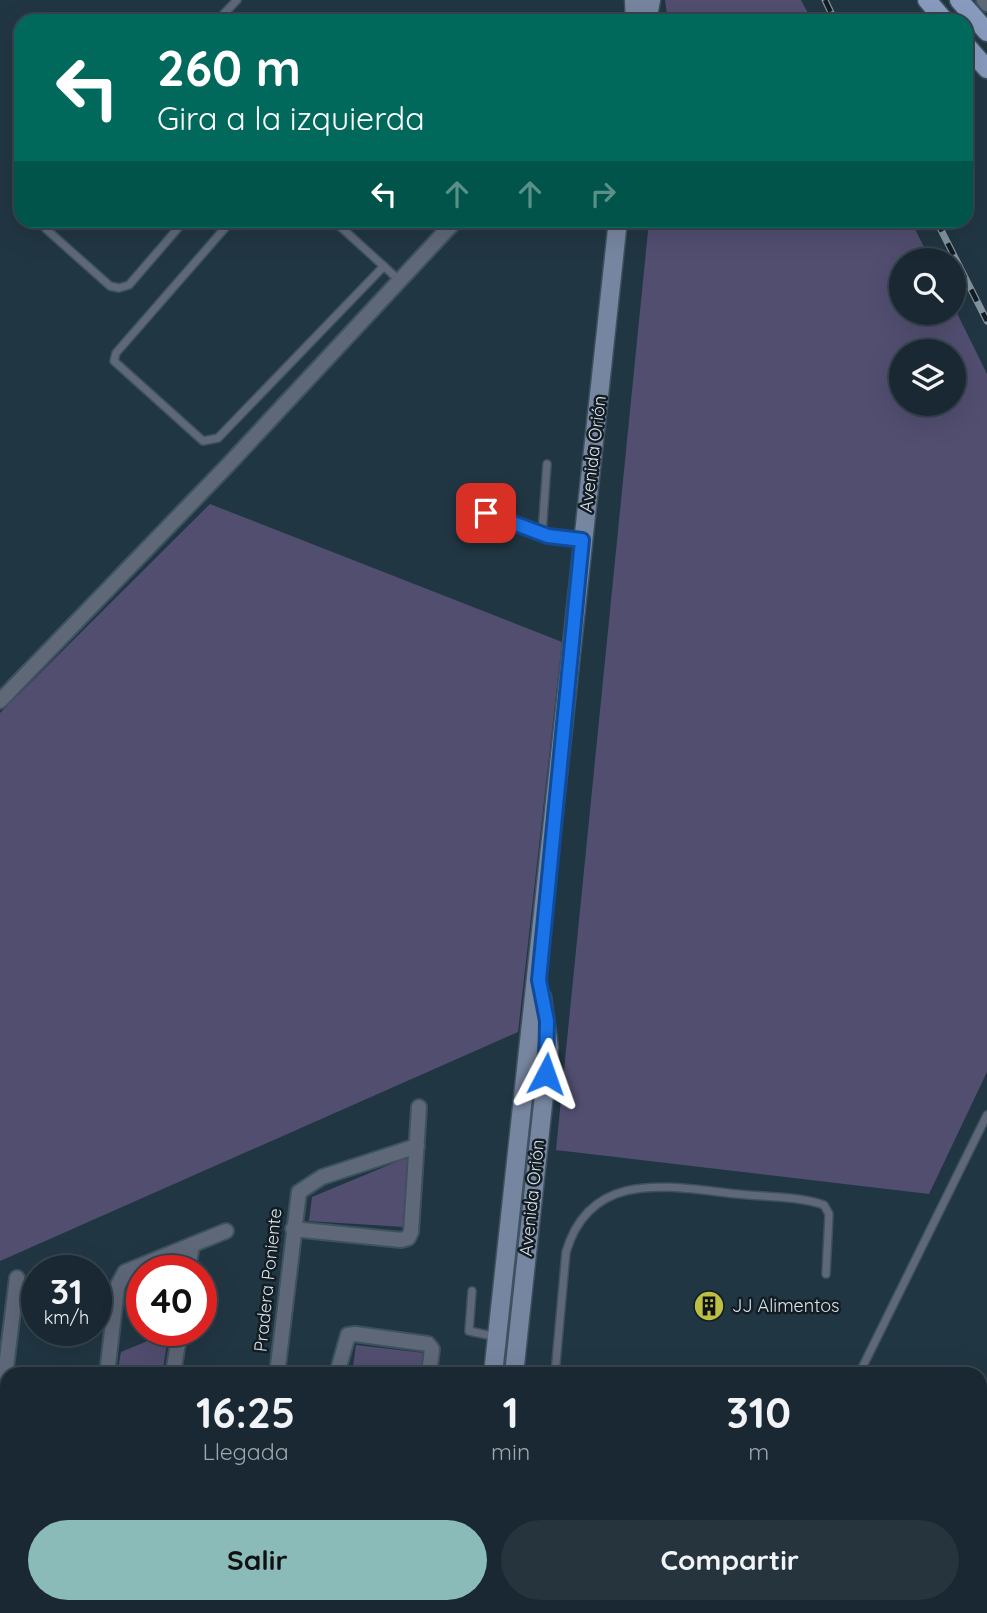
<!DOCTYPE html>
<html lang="es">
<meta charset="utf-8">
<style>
body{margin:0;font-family:Quicksand,sans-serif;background:#26343e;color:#f1f3f6;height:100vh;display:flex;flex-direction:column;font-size:26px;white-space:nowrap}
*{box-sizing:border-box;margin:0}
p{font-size:23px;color:#9fa6ac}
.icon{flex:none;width:38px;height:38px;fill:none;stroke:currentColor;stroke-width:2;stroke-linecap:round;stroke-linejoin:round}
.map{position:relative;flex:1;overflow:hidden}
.panel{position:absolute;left:0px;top:1367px;width:987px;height:247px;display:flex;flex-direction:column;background:#192832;border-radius:21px 21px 0 0;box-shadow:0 7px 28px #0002,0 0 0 2px #37444d}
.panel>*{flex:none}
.banner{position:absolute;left:14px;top:14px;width:959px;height:214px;border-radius:21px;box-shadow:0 7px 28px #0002,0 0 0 2px #37444d;background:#00695c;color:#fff;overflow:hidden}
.buttons{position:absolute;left:889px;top:248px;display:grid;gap:14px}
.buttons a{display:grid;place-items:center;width:77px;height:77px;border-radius:50%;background:#192832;box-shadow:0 7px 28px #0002,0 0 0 2px #37444d;font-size:35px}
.speed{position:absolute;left:21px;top:1255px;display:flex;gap:14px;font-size:35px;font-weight:700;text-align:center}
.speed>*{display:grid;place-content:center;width:91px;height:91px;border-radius:50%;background:#192832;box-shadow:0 7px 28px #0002,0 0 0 2px #37444d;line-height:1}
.speed small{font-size:18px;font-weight:400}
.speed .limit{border:10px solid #d22;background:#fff;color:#111}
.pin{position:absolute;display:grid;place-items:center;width:60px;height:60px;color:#fff;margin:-30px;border-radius:14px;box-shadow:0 4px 10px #0006}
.me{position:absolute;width:77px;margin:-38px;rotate:4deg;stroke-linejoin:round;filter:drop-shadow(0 0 5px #0008)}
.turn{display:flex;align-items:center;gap:24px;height:147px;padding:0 28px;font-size:32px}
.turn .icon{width:91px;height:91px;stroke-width:2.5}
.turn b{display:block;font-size:49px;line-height:60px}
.lanes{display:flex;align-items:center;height:66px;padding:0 28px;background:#0003;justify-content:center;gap:35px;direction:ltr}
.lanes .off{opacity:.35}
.eta{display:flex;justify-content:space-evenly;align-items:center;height:119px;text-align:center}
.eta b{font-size:42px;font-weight:700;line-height:49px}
.action{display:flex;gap:14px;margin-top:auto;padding:14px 28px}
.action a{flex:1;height:80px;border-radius:42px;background:#8bbbb9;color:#111;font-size:28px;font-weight:700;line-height:80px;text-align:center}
.action a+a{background:#26343e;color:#f1f3f6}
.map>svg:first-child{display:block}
</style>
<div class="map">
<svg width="987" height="1613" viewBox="0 0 987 1613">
<rect width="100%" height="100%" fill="#213643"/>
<g fill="#514e70" fill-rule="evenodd">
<path d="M665,0H801L812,21H668Z"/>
<path d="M649,221H911L931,261H901V313H954V307L987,374V1072L929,1194L556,1150ZM901,352H954V404H901Z"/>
<path d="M210,504L562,642L518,1032L0,1261V713Z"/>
<path d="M536,1038L542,1043L511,1334L505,1374H496Z"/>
<path d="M408,1157L404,1227L309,1221L312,1197Z"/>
<path d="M169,1332L162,1374H117L121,1352Z"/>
<path d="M356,1345L425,1353L423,1374H352Z"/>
<path d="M777,1606L896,1607L907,1613H773Z"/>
<path d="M510,1607V1606L716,1607L713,1613H509Z"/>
</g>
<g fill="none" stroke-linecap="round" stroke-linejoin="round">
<g stroke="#3e525e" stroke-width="10">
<g id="lane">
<path d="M217,21L237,0"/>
<path d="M44,220L46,229L110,286L119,288L129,285L185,220"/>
<path d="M232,220L116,353L114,361L203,441L218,438L384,266"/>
<path d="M333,220L399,280"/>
<path d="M487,513L548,536L582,540"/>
<path d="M542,533L547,464"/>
<path d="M472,1291L469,1331L497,1337"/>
<path d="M555,1374L566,1252C591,1168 670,1187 738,1194C766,1197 797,1196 824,1205L829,1214L826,1274"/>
<path d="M859,1374L987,1115"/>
<path d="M740,1613L743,1606"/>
</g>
</g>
<g stroke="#3e525e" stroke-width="18">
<g id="street">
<path d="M984,0L987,4"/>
<path d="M0,701L228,465L456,220"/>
<path d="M293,1229L401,1240L408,1238L411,1232L419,1107"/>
<path d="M188,1270L192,1245"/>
<path d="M107,1374L117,1287L125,1272L226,1231"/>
<path d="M173,1374L180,1330"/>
<path d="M277,1374L299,1192L322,1177L417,1146"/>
<path d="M337,1374L348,1335L355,1334L428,1344L432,1349L429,1374"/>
<path d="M0,1416L17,1278"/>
<path d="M39,1606L41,1613"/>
<path d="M219,1613L220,1606"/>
</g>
</g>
<g stroke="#3e525e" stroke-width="21">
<g id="secondary">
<path d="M634,0L635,21"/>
<path d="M647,21L651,0"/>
<path d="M493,1374C538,990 578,605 618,220"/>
<path d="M514,1374L549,1048L542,997"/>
<path d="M0,1606L7,1604"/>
<path d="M469,1606L483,1611"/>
<path d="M57,1613L68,1606"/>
</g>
</g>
<g stroke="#3e525e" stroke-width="21">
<g id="primary">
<path d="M927,0L945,21"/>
<path d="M959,0L987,32"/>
<path d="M966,45L987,69"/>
</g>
</g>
<use href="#lane" stroke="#5f6879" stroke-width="7"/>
<use href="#street" stroke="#5f6879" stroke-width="14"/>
<use href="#secondary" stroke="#7786a0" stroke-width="18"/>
<use href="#primary" stroke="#899cbf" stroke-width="18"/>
<g stroke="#84959f" stroke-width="7">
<g id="rail">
<path d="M825,0L835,21"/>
<path d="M936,220L987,321"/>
</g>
</g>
<use href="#rail" stroke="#131c22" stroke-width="4.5" stroke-dasharray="13" stroke-linecap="butt"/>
</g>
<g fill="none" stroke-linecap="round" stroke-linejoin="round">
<g stroke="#114b97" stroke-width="18">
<path id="route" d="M486,513L548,536L582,540L539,980L547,1021L546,1074"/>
</g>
<use href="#route" stroke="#1a73e8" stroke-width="12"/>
</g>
<defs>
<g id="building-disc" transform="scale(1.575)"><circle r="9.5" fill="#bbc044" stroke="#131c22"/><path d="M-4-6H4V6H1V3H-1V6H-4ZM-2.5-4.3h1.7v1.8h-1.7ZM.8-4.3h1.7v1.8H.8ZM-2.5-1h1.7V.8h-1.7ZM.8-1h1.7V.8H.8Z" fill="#111"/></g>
</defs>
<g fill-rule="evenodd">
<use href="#building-disc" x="709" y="1306"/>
</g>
<g text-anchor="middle" stroke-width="5" stroke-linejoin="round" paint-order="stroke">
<g font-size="18" fill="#d8e5ed" stroke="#131c22">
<text transform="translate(593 454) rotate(-83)" y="6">Avenida Orión</text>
<text transform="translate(532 1198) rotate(-84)" y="6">Avenida Orión</text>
<text transform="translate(268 1280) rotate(-84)" y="6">Pradera Poniente</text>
</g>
<g font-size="18" fill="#d8e5ed" stroke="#131c22" text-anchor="start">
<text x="732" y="1312">JJ Alimentos</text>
</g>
</g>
</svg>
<div class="buttons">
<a><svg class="icon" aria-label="search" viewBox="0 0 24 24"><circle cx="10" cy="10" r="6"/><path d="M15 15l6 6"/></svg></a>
<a><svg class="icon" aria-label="layers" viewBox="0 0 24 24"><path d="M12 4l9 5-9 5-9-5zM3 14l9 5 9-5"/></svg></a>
</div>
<div class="speed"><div>31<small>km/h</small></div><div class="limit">40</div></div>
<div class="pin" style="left:486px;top:513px;background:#d93025"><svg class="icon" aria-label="arrive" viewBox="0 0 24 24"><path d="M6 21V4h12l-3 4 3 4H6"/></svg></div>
<svg class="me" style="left:546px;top:1074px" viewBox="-20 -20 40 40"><path d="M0-17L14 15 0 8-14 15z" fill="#1a73e8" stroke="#fff" stroke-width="4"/></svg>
<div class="banner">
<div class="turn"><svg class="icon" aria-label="left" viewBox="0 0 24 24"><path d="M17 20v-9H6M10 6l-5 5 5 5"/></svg><div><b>260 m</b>Gira a la izquierda</div></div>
<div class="lanes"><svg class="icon" aria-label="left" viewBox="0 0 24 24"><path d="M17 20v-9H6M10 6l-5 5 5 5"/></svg><svg class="icon off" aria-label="ahead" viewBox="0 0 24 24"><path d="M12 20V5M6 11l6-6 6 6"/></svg><svg class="icon off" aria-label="ahead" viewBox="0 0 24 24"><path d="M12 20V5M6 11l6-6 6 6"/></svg><svg class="icon off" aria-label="right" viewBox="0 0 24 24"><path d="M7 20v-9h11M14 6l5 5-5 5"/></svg></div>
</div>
<section class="panel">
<div class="eta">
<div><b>16:25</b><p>Llegada</p></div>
<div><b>1</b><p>min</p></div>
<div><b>310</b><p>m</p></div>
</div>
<div class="action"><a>Salir</a><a>Compartir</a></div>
</section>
</div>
